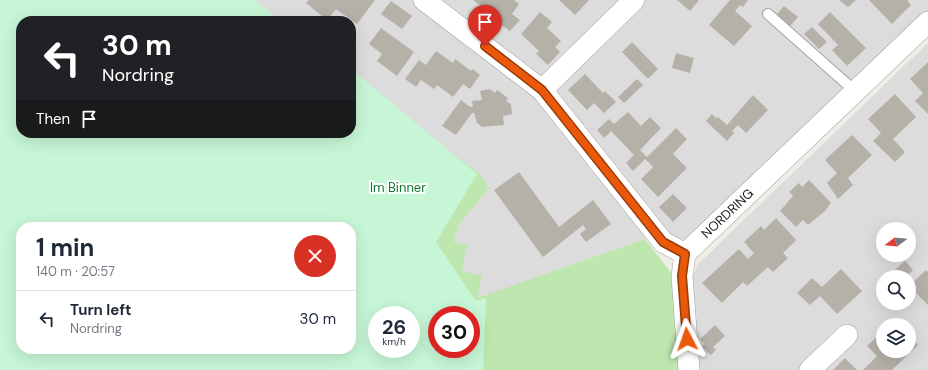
<!DOCTYPE html>
<meta charset="utf-8">
<style>
body{margin:0;font-family:"DM Sans",sans-serif;background:#f2f2f3;color:#1f2937;height:100vh;display:flex;flex-direction:column;font-size:15px;white-space:nowrap}
*{box-sizing:border-box;margin:0}
p{font-size:13px;color:#747a83}
.icon{flex:none;width:22px;height:22px;fill:none;stroke:currentColor;stroke-width:2;stroke-linecap:round;stroke-linejoin:round}
.map{position:relative;flex:1;overflow:hidden}
.details{position:absolute;left:16px;top:222px;width:340px;height:132px;display:flex;flex-direction:column;background:#fff;border-radius:16px;box-shadow:0 4px 16px #0002}
.details>*{flex:none}
.guide{position:absolute;left:16px;top:16px;width:340px;height:122px;border-radius:16px;box-shadow:0 4px 16px #0002;background:#202124;color:#fff;overflow:hidden}
.needle{width:26px;rotate:254deg}
.controls{position:absolute;left:876px;top:222px;display:grid;gap:8px}
.controls a{display:grid;place-items:center;width:40px;height:40px;border-radius:50%;background:#fff;box-shadow:0 4px 16px #0002;font-size:20px}
.speed{position:absolute;left:368px;top:306px;display:flex;gap:8px;font-size:20px;font-weight:700;text-align:center}
.speed>*{display:grid;place-content:center;width:52px;height:52px;border-radius:50%;background:#fff;box-shadow:0 4px 16px #0002;line-height:1}
.speed small{font-size:10px;font-weight:400}
.speed .limit{border:6px solid #d22;background:#fff;color:#111}
.pin{position:absolute;display:grid;place-items:center;width:34px;height:34px;color:#fff;margin:-41px -17px;border-radius:50% 50% 50% 0;rotate:-45deg;box-shadow:0 0 4px #0007}
.pin .icon{rotate:45deg}
.me{position:absolute;width:44px;margin:-22px;rotate:356deg;stroke-linejoin:round;filter:drop-shadow(0 0 3px #0008)}
.turn{display:flex;align-items:center;gap:14px;height:84px;padding:0 20px;font-size:18px}
.turn .icon{width:52px;height:52px;stroke-width:2.5}
.turn b{display:block;font-size:28px;line-height:34px}
.then{display:flex;align-items:center;height:38px;padding:0 20px;background:#0003;gap:8px;font-size:15px}
.round{display:grid;place-items:center;flex:none;width:42px;height:42px;border-radius:21px;background:#f2f2f3}
.overview{display:flex;align-items:center;justify-content:space-between;height:68px;padding:0 20px}
h1{font-size:24px;font-weight:700;line-height:30px}
ul{padding:0;list-style:none}
li{display:flex;align-items:center;gap:12px;height:56px;padding:0 20px;border-top:1px solid #e0e1e3}
li div{flex:1}
li b{display:block;font-size:15px}
li em{font-style:normal}
.map>svg:first-child{display:block}
</style>
<div class="map">
<svg width="928" height="370" viewBox="0 0 928 370">
<rect width="100%" height="100%" fill="#efeee6"/>
<g fill="#dddcdc" fill-rule="evenodd">
<path d="M245,0H928V12L694,235L687,239H677L661,228L645,239L477,299L461,271L454,242L459,225L489,188L351,78V21H274Z"/>
<path d="M928,43V370H696L690,284L697,265ZM883,229H909V255H883ZM883,277H909V303H883ZM883,325H909V351H883Z"/>
</g>
<path fill="#bee6af" fill-rule="evenodd" d="M0,0L21,21V133H351V78L479,173L489,188L459,225L454,242L467,245L462,271L482,276L477,298L645,239L672,274L680,370H0ZM21,227H351V349H21ZM377,315H411V349H377ZM437,315H471V349H437Z"/>
<path fill="#c6f6d5" fill-rule="evenodd" d="M0,0H253L282,21H21V133H351V70L356,73L477,174L436,242L476,301L486,298L483,370H0ZM21,227H351V349H21ZM377,315H411V349H377ZM437,315H471V349H437Z"/>
<g fill="#b5b1a9">
<path d="M309,0H375L357,24L336,9L327,20L306,3Z"/>
<path d="M473,0H514L519,4L512,14L520,20L510,31L492,18L494,15Z"/>
<path d="M559,0H589L575,15Z"/>
<path d="M677,0H699L690,11Z"/>
<path d="M730,0H748L743,7L740,5L735,11L752,26L734,46L709,25Z"/>
<path d="M839,0H856L848,7Z"/>
<path d="M869,0H907L911,5L892,24Z"/>
<path d="M391,1L412,16L402,29L381,14Z"/>
<path d="M784,6L798,17L790,26L777,14Z"/>
<path d="M540,12L552,22L547,28L561,41L555,47L560,52L548,65L536,54L539,51L521,34Z"/>
<path d="M830,12L866,48L847,66L832,50L838,45L818,24Z"/>
<path d="M812,27L827,42L819,49L804,34Z"/>
<path d="M381,28L414,52L397,76L377,61L382,54L369,44Z"/>
<path d="M632,42L658,69L648,79L622,52Z"/>
<path d="M436,51L453,63L455,59L471,71L473,69L480,75L470,89L463,84L453,97L437,85L434,89L421,80L416,87L405,79L419,60L426,65Z"/>
<path d="M676,53L694,58L690,73L672,68Z"/>
<path d="M928,62V114L915,101L923,93L910,79Z"/>
<path d="M585,74L603,93L605,91L616,102L604,113L594,103L587,110L568,90Z"/>
<path d="M637,79L643,85L624,103L618,97Z"/>
<path d="M490,89L495,93L497,90L508,98L506,101L511,104L512,114L503,116L504,125L482,127L477,123L474,113H472L456,135L442,126L461,100L470,107L473,106L472,101L482,100L480,91Z"/>
<path d="M895,94L916,117L893,139L905,152L895,162L873,141L881,133L868,119Z"/>
<path d="M753,95L768,110L746,133L738,125L732,131L734,133L727,141L706,121L712,114L716,118L718,117L727,125Z"/>
<path d="M628,112L641,126L650,117L661,128L640,150L647,157L676,128L687,139L673,154L687,168L658,197L641,179L653,167L645,159L633,171L626,163L634,155L611,131L604,138L597,130L609,119L614,124Z"/>
<path d="M852,135L872,155L848,178L853,185L838,199L827,183L837,173L825,160Z"/>
<path d="M519,172L559,227L593,200L611,224L586,242L580,234L586,229L583,225L543,257L494,190Z"/>
<path d="M809,180L831,203L825,211L808,225L803,220L796,227L780,211L793,196L789,192L799,183L802,187Z"/>
<path d="M673,194L687,208L673,222L659,207Z"/>
<path d="M776,218L796,240L783,253L788,258L773,272L768,267L747,286L743,282L722,303L702,283L739,249L748,259L754,253L744,242L761,226L764,230Z"/>
<path d="M883,238V248L878,242Z"/>
<path d="M909,239L915,246L909,251Z"/>
<path d="M890,255H905L897,262Z"/>
<path d="M905,261L913,270L906,277H892L890,274Z"/>
<path d="M841,269L862,291L837,314L820,296L810,305L797,293L812,278L822,287Z"/>
<path d="M926,270L928,272V305L909,286Z"/>
<path d="M894,321L898,325H889Z"/>
<path d="M715,325L725,336L713,347L716,350L711,355L702,346L705,344L700,339Z"/>
<path d="M883,331V351H909V336L918,345L892,370H863L877,356L867,346Z"/>
<path d="M845,358L857,370H833Z"/>
</g>
<g fill="none" stroke-linecap="round" stroke-linejoin="round">
<g stroke="#a3a3a3" stroke-width="12">
<path id="lane" d="M768,14L856,92"/>
</g>
<g stroke="#a3a3a3" stroke-width="22">
<g id="street">
<path d="M424,0L542,90L663,242L685,254"/>
<path d="M542,90L634,0"/>
<path d="M685,254L928,22"/>
<path d="M685,254L682,276L689,370"/>
<path d="M810,370L847,335"/>
</g>
</g>
<use href="#lane" stroke="#fff" stroke-width="10"/>
<use href="#street" stroke="#fff" stroke-width="21"/>
</g>
<g fill="none" stroke-linecap="round" stroke-linejoin="round">
<g stroke="#983908" stroke-width="10">
<path id="route" d="M485,46L542,90L663,242L685,254L682,276L687,339"/>
</g>
<use href="#route" stroke="#ea580c" stroke-width="7"/>
</g>
<g text-anchor="middle" stroke-width="4" stroke-linejoin="round" paint-order="stroke">
<g font-size="13" fill="#137732" stroke="#fff">
<text x="398" y="192">Im Binner</text>
</g>
<g font-size="13" fill="#1f1f1f" stroke="#fff">
<text transform="translate(727 213) rotate(-43)" y="5">NORDRING</text>
</g>
</g>
</svg>
<div class="controls">
<a><svg class="needle" viewBox="-14 -14 28 28"><path d="M0-13l5 13h-10z" fill="#e53935"/><path d="M0 13l5-13h-10z" fill="#747a83"/></svg></a>
<a><svg class="icon" aria-label="search" viewBox="0 0 24 24"><circle cx="10" cy="10" r="6"/><path d="M15 15l6 6"/></svg></a>
<a><svg class="icon" aria-label="layers" viewBox="0 0 24 24"><path d="M12 4l9 5-9 5-9-5zM3 14l9 5 9-5"/></svg></a>
</div>
<div class="speed"><div>26<small>km/h</small></div><div class="limit">30</div></div>
<div class="pin" style="left:485px;top:46px;background:#d93025"><svg class="icon" aria-label="arrive" viewBox="0 0 24 24"><path d="M6 21V4h12l-3 4 3 4H6"/></svg></div>
<svg class="me" style="left:687px;top:339px" viewBox="-20 -20 40 40"><path d="M0-17L14 15 0 8-14 15z" fill="#ea580c" stroke="#fff" stroke-width="4"/></svg>
<div class="guide">
<div class="turn"><svg class="icon" aria-label="left" viewBox="0 0 24 24"><path d="M17 20v-9H6M10 6l-5 5 5 5"/></svg><div><b>30 m</b>Nordring</div></div>
<div class="then">Then<svg class="icon" aria-label="arrive" viewBox="0 0 24 24"><path d="M6 21V4h12l-3 4 3 4H6"/></svg></div>
</div>
<section class="details">
<div class="overview"><div><h1>1 min</h1><p>140 m · 20:57</p></div><a class="round" style="background:#d93025;color:#fff"><svg class="icon" aria-label="close" viewBox="0 0 24 24"><path d="M6 6l12 12M18 6L6 18"/></svg></a></div>
<ul>
<li><svg class="icon" aria-label="left" viewBox="0 0 24 24"><path d="M17 20v-9H6M10 6l-5 5 5 5"/></svg><div><b>Turn left</b><p>Nordring</p></div><em>30 m</em></li>
</ul>
</section>
</div>
